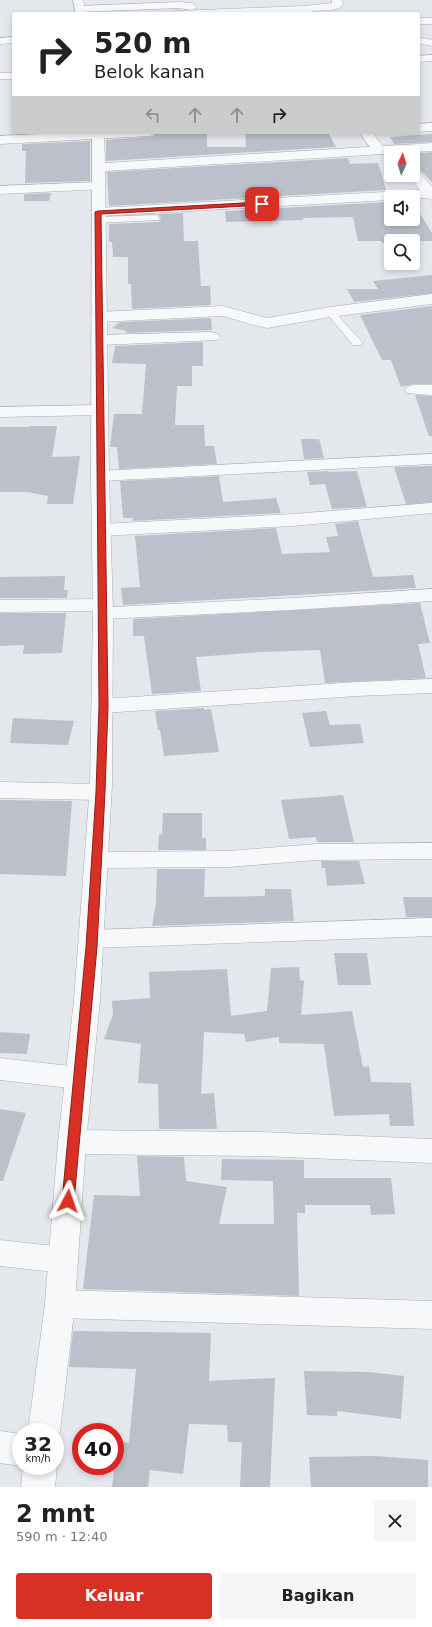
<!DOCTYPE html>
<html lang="id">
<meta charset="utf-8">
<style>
body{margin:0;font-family:"DejaVu Sans",sans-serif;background:#f6f6f6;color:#222;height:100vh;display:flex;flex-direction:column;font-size:15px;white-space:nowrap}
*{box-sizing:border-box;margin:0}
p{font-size:13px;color:#767676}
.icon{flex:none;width:22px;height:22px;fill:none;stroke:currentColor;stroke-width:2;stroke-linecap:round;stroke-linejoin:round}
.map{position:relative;height:1487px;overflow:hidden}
.side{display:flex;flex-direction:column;background:#fff;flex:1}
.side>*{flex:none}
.banner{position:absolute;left:12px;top:12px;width:408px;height:122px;border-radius:4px;box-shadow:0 2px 6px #0003;background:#fff;color:#222;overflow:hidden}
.needle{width:26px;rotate:4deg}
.buttons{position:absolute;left:384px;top:146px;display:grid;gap:8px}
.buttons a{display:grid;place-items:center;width:36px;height:36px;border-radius:4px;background:#fff;box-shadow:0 2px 6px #0003;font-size:20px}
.speed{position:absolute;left:12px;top:1423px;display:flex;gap:8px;font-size:20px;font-weight:700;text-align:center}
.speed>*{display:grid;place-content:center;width:52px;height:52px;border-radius:50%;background:#fff;box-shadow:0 2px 6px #0003;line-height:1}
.speed small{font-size:10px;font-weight:400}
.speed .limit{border:6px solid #d22;background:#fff;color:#111}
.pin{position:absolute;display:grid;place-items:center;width:34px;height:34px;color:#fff;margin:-17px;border-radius:8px;box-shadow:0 2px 6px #0006}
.me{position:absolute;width:44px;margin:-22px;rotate:4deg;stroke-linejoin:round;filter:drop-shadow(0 0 3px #0008)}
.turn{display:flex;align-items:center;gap:14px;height:84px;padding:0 16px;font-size:18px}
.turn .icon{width:52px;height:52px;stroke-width:2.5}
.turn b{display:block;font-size:28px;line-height:34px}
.lanes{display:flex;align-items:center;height:38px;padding:0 16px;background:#0003;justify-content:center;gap:20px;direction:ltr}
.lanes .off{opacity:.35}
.round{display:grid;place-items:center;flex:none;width:42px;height:42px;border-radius:4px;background:#f6f6f6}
.summary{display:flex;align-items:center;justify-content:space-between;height:68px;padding:0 16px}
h1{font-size:24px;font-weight:700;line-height:30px}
.action{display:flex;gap:8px;margin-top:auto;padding:8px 16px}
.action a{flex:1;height:46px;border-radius:4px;background:#d93025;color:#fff;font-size:16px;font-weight:700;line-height:46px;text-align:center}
.action a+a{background:#f6f6f6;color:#222}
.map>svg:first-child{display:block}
</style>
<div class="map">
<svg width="432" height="1487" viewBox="0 0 432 1487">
<rect width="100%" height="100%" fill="#e4e7ec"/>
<g fill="#bbc0ca">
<path d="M156,132H207V147H246L245,132H328L336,147L106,161V140L149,137L154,136Z"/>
<path d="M432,134V142L394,144L390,137Z"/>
<path d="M90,141V181L25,183L26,151H22V144Z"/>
<path d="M432,152V182L413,163V154Z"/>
<path d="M348,158L350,164L378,163L386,190L109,206L107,172Z"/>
<path d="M51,193L49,201H24V194Z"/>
<path d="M389,202L391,205V219H413L414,204L432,233V241H391V243H382L381,241H358L353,217L303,218V220L226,222L225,211Z"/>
<path d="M183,213L184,241H198L201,286H210L211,305L132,309L131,284H128V257H113L112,242H109V224L159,222L161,218L158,214Z"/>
<path d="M432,275V293L354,302L347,289H378L373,281Z"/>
<path d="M432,306V384H413L401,387L391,360H382L360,315Z"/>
<path d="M211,318L212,330L125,333L127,331L112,328L120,322Z"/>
<path d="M203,342V366H192V386H177L175,425H204L205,446H214L217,464L119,469L117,447H110L114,414H142L146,364L112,363L115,346Z"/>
<path d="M415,395L432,396V436H429Z"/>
<path d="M30,426H57L52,457L80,456L73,504H47L48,496L28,492H0V427H30Z"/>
<path d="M301,439H319L324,458L304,459Z"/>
<path d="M432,466V502L406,504L394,467Z"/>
<path d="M328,471V472L357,471L367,507L332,509L325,484L310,485L307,472Z"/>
<path d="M219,476L223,502L276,498L281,513L133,521V518H123L120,481Z"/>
<path d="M358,521L373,577L413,575L416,588L123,605L121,588L140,587L135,536L276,528L282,554L330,552L326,537L338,536L335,524Z"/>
<path d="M65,576L64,590H68L67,598H0V577Z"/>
<path d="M420,603L430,643L418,644L426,678L325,683L320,650L262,652L196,657L201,691L152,694L144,636H133V619Z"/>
<path d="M0,613H66L62,653L23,654L24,645L0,646Z"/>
<path d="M204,708V710L211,709L219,752L164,756L160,730H158L155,711Z"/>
<path d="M326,711L330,725L360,724L364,743L310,747L302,713Z"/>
<path d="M13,718L74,721L68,745L10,743Z"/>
<path d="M343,795L354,842H317L316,837L289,839L281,800Z"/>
<path d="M0,800L72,801L66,876L0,874Z"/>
<path d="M163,813H202V838H206V850H158L159,834H162Z"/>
<path d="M321,861H359L365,884L327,886L325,868H322Z"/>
<path d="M157,869H205L204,897L265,896V889H291L294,921L152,926L156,902Z"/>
<path d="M403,897H432V917H406Z"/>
<path d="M334,953H367L371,985H338Z"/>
<path d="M299,967L300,980L304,981L301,1015L352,1011L363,1067L369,1066L371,1082L411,1083L414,1126H390L389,1114L334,1116L324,1044L279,1043V1037L246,1042L244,1034L204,1032L201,1094L214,1093L217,1129H159L158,1084L138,1083L141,1044L104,1039L113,1014L112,1001L150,998L149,972L227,969L231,1016L267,1011L271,968Z"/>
<path d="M0,1032L30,1034L27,1054L0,1053Z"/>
<path d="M0,1109L26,1113L3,1181H0Z"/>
<path d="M137,1156L184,1157L186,1181L227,1187L219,1224H274L273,1181L221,1180L222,1159L304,1160V1178H391L395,1214L371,1215L370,1205H305V1213H297L299,1296L83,1289L94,1195L140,1196Z"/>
<path d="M73,1331L211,1333L209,1381L275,1378L270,1487H240L242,1442H228L227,1425L189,1424L183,1474L150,1470L148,1487H112L118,1441L129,1443L136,1369L69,1367Z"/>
<path d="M304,1371L370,1372L404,1376L401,1419L337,1411V1416L307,1415Z"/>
<path d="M375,1456L428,1460V1487H311L309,1457Z"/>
</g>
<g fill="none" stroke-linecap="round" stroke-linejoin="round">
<g stroke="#a9aeb7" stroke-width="1">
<g id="service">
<path d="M156,215L160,218L159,220L98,223L94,220L98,217Z"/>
<path d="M330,309L333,310L361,341L362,343L361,345H353L327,314L325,312L327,310Z"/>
</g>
</g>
<g stroke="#a9aeb7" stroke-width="1">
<g id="minor">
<path d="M332,0H342L343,5C337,12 321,10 312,11L314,14H303L301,12L170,14L175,11L304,6L332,3Z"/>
<path d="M178,2L192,3L197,7L192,10L178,8L80,12L75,9L80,6Z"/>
<rect x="418" y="18" width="14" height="6"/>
<path d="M14,37V43L0,44V38Z"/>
<path d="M418,37L432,40V46L418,43Z"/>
<path d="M432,55V61L418,62V56Z"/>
<rect x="0" y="73" width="14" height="6"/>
<path d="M432,123V131L418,132V124Z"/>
<path d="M79,132H155L153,135L149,136L0,144V136Z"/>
<path d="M359,132H372L386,151L385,154H375Z"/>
<path d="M413,169L418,170L432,187V200L427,198L413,199V197H391V200L98,216L93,215L91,212L93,209L98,208L420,190L408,175H413Z"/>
<path d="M98,182L103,183L105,186L103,189L0,194V186Z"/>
<path d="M432,294V304L330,317L267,328L250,324L223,316L98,322L93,320L90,317L93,314L98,312L223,306L267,318L330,307Z"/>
<path d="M212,332L218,334L220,337L218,340L99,345L93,343L91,340L93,337L99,335Z"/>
<path d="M413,385H432V395L407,393L405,390L407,387Z"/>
<path d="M100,405L106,406L108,410L106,414L100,415L0,417V407Z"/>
<path d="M432,454V464L100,481L94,480L91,476L94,472L100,471Z"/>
<path d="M432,503V513L293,526L101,536L94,534L92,530L94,526L101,524L293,514Z"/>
<path d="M432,589V601L292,610L103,619L96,617L93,613L94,611L0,612V600L103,599L110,601L113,605L112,607L292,598Z"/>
<path d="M432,679V693L357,696L103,713L95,711L92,706L95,701L103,699L357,682Z"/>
<path d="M0,782L100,784L108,787L111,792L108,797L100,800L0,798Z"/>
<path d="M432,843V859L317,860L229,867L97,868L89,866L85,860L89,854L97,852L229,851L317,844Z"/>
<path d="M432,918V936L92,948L83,945L79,939L83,933L92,930Z"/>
<path d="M0,1058L78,1067L88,1070L92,1078L88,1086L78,1089L0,1080Z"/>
<path d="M72,1130L260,1132L432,1139V1163L260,1156L72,1154L62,1150L58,1142L62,1134Z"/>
<path d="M0,1240L63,1247L74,1251L78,1260L74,1269L63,1273L0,1266Z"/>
<path d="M60,1290L432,1301V1329L60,1318L49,1314L45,1304L49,1294Z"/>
<path d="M0,1431L21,1434V1466L0,1463Z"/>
</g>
</g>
<g stroke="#a9aeb7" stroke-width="1">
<g id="tertiary">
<path d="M73,0H83L86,14H76Z"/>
<path d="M92,132H104L105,163L432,143V151L105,171L109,476L113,613L112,785L100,1000L86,1142L75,1304L60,1432L55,1443V1432H28L45,1304L58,1142L74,1000L90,785L93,613L91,476Z"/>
<path d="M55,1462L57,1466L55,1487H21L23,1466H55Z"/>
</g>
</g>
<use href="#service" fill="#f7f8fa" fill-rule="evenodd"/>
<use href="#minor" fill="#f7f8fa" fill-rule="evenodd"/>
<use href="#tertiary" fill="#f7f8fa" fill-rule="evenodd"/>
</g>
<path fill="#d93025" stroke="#8d1f18" d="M262,202H264V205L101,214L108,706L105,792L97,947L74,1201L72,1205L68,1206L63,1205L62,1201L86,947L96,792L99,706L95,212L98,211Z"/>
</svg>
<div class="buttons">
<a><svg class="needle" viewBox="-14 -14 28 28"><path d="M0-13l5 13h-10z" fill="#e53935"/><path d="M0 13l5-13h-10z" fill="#767676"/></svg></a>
<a><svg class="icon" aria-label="sound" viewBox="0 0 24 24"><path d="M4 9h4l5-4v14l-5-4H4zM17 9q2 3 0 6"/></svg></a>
<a><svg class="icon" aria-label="search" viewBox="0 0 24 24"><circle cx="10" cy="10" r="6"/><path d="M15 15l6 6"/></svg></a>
</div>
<div class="speed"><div>32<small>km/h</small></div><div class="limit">40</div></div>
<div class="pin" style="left:262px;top:204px;background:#d93025"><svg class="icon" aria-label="arrive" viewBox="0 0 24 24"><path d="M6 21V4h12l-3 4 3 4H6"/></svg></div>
<svg class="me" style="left:68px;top:1201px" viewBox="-20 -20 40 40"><path d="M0-17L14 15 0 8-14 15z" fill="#d93025" stroke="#fff" stroke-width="4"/></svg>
<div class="banner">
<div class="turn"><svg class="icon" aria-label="right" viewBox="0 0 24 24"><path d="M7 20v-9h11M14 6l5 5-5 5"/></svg><div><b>520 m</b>Belok kanan</div></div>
<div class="lanes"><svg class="icon off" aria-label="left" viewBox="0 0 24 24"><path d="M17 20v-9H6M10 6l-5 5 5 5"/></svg><svg class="icon off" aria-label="ahead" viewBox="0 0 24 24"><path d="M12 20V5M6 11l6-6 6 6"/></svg><svg class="icon off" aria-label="ahead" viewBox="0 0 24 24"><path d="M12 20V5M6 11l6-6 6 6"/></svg><svg class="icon" aria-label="right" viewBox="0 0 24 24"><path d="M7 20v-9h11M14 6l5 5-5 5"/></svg></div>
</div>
</div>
<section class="side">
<div class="summary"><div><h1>2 mnt</h1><p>590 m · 12:40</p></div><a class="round"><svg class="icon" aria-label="close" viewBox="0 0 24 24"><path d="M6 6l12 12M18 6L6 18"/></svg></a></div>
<div class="action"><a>Keluar</a><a>Bagikan</a></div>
</section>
